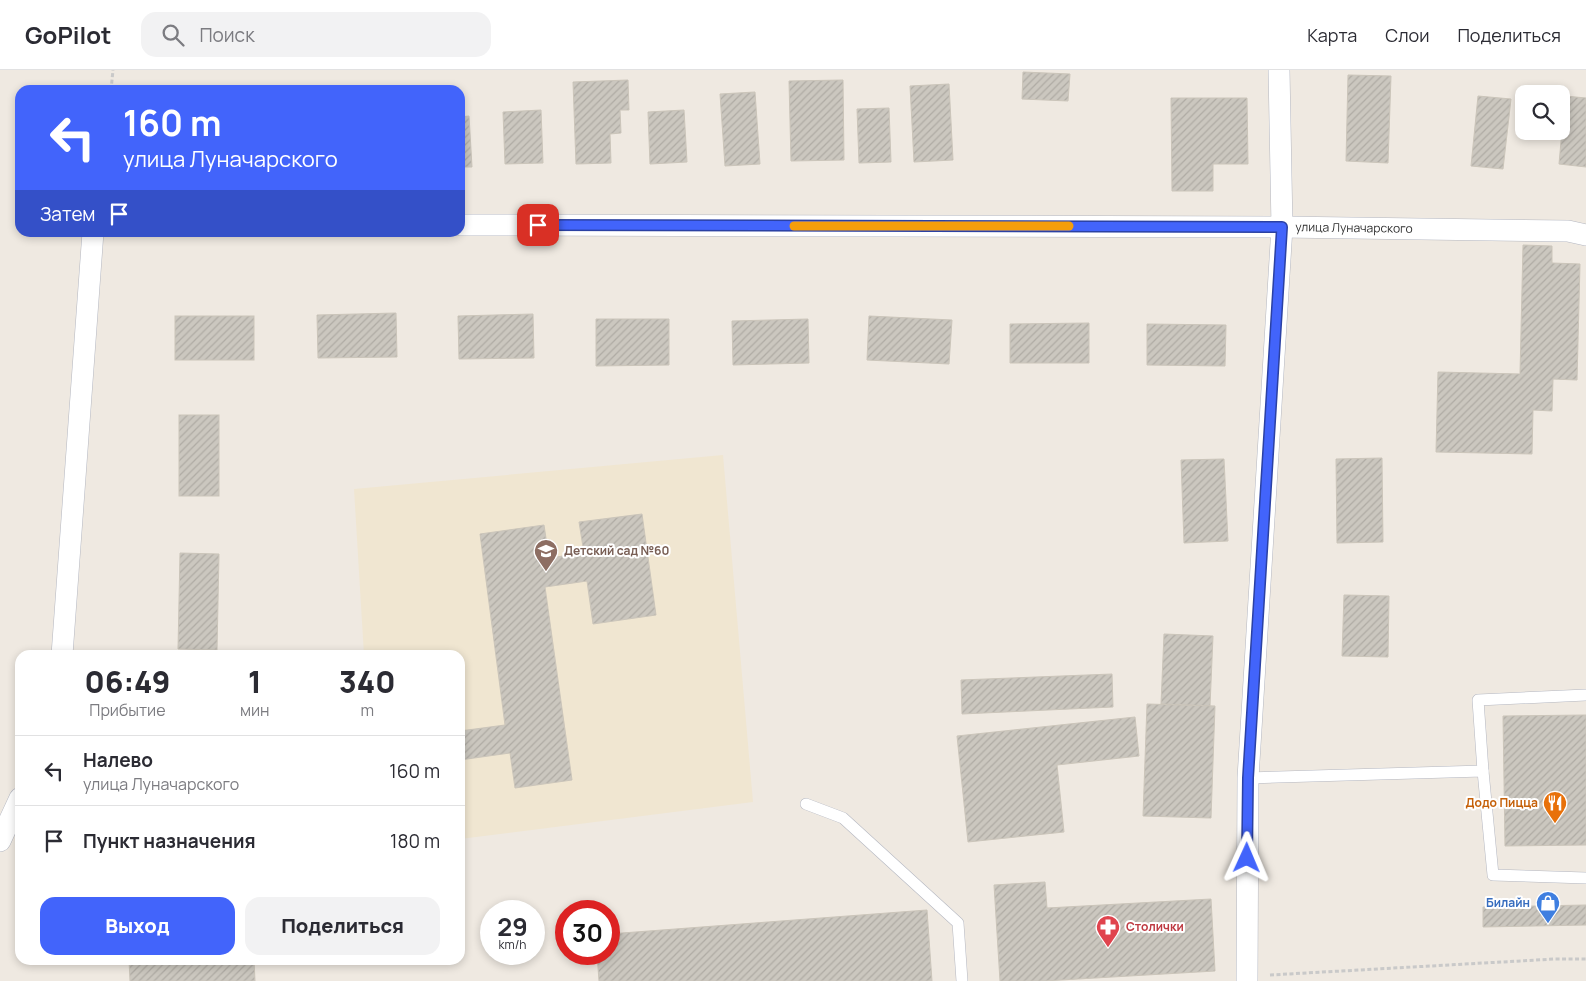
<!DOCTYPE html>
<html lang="ru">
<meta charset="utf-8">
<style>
body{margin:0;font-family:Manrope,sans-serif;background:#f2f2f3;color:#2b2b33;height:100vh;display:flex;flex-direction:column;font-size:19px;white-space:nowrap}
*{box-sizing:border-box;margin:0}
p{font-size:16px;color:#7c7c81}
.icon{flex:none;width:28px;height:28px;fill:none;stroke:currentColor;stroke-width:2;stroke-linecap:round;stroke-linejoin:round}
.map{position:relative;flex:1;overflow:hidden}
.side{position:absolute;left:15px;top:580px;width:450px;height:315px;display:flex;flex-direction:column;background:#fff;border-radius:15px;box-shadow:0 2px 8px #0003}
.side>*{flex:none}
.hud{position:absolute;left:15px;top:15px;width:450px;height:152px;border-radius:15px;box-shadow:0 2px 8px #0003;background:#4264fb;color:#fff;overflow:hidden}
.fabs{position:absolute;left:1515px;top:15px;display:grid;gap:10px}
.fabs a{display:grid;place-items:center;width:55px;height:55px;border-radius:10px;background:#fff;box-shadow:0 2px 8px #0003;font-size:25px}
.speed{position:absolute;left:480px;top:830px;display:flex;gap:10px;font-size:25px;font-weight:700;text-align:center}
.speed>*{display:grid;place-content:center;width:65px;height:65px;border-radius:50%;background:#fff;box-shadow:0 2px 8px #0003;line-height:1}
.speed small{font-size:12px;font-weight:400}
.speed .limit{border:8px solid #d22;background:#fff;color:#111}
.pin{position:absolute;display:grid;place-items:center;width:42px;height:42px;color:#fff;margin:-21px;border-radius:10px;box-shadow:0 2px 8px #0006}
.me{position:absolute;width:55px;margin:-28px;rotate:1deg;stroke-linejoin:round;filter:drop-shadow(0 0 4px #0008)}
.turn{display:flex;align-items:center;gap:18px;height:105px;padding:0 25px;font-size:22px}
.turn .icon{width:65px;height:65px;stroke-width:2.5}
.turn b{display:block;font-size:35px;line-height:42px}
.then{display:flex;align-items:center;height:48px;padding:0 25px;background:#0003;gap:10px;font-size:19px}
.eta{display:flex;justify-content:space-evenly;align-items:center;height:85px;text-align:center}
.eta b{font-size:30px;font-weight:800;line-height:35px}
.cta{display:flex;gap:10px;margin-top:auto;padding:10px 25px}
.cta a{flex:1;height:58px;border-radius:15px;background:#4264fb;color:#fff;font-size:20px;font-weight:800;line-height:58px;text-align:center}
.cta a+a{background:#f2f2f3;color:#2b2b33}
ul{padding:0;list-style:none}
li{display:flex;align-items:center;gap:15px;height:70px;padding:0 25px;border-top:1px solid #e1e1e2}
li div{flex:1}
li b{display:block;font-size:19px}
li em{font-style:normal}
header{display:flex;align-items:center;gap:30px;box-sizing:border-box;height:70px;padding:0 25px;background:#fff;border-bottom:1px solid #e1e1e2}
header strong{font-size:24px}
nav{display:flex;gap:28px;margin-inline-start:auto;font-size:18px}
.search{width:350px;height:45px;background:#f2f2f3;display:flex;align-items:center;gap:12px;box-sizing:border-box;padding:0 18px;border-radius:15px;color:#7c7c81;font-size:19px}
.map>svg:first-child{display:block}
</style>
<header>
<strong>GoPilot</strong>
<div class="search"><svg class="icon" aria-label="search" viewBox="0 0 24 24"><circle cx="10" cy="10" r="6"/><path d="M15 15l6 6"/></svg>Поиск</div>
<nav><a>Карта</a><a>Слои</a><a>Поделиться</a></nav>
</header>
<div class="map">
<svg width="1586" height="911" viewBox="0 0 1586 911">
<defs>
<pattern id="building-hatch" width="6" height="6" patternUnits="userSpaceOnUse" patternTransform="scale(1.25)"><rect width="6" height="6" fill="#cbc7bf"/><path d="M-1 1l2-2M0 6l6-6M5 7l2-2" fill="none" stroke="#afaba4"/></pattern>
</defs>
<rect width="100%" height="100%" fill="#efe9e1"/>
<path fill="#f0e6d1" d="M723,385L753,732L460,769V585H364L354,419Z"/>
<g fill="url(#building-hatch)" stroke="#cbc5ba">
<path d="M1023,2L1070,4L1068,31L1022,29Z"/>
<path d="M1348,5L1391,6L1388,93L1346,91Z"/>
<path d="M628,10L629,40H620L621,63L610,64L611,93L576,94L573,12Z"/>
<path d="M843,10L844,90L791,91L789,11Z"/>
<path d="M949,14L953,90L914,92L910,16Z"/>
<path d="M755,22L760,94L725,96L720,24Z"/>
<path d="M1478,26L1511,29L1503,99L1471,96Z"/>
<path d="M1565,26L1586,28V97L1559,94Z"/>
<path d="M1171,28H1247L1248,94H1213V121H1172Z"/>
<path d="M889,38L891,92L859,93L857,39Z"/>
<path d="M541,40L543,93L505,94L503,42Z"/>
<path d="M684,40L687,92L650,94L648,42Z"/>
<path d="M469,46L472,97H460V47Z"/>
<path d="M1523,175L1552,176V193L1580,194L1577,310L1553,309L1552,341L1533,340L1532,384L1436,382L1438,302L1520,304Z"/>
<path d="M396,243L397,287L318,288L317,245Z"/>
<path d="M533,244L534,288L459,289L458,246Z"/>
<rect x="175" y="246" width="79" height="44"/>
<path d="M869,246L952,250L949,294L867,290Z"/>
<path d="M596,249H669V295L596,296Z"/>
<path d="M808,249L809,293L733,295L732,251Z"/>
<path d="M1089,253V293H1010V254Z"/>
<path d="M1147,254L1226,255L1225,296L1147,295Z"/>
<rect x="179" y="345" width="40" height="81"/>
<path d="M1382,388L1383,472L1337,473L1336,389Z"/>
<path d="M1224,389L1228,471L1184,473L1181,390Z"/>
<path d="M642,444L656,545L593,554L587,511L545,517L572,710L515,718L510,683L460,690V661L505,655L480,464L544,455L549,488L584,483L579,452Z"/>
<path d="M180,483L219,484L217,580L178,579Z"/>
<path d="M1344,525L1389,526L1388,587L1342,586Z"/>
<path d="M1164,564L1213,566L1210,636L1161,634Z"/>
<path d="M1112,604L1113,637L962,644L961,610Z"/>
<path d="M1147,634L1215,636L1211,748L1143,746Z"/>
<path d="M1586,645V775L1505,776L1503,646Z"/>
<path d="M1135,647L1139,686L1057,695L1064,762L968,772L957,666Z"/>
<path d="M1045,812L1047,838L1211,829L1215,901L1044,911H1000L994,815Z"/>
<path d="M1586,835V855L1483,857V837Z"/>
<path d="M927,840L932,911H599L597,884H609V864Z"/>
<path d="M129,890H254L255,911H130Z"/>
</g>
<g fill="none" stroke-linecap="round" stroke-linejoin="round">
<g stroke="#b4b7c1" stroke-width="12">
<g id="service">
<path d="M1483,701L1478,630L1586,625"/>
<path d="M1248,708L1483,701L1493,805L1586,808"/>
<path d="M806,734L843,748L958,853L962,911"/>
</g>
</g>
<g stroke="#b4b7c1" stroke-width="22">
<g id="minor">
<path id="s1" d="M460,155L1282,157L1568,161L1586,165"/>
<path d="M62,585L93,162"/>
<path d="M0,771L20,728"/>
<path d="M1247,911L1248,708L1282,157L1279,0"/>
</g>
</g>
<g stroke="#c9c9c9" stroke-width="3" stroke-dasharray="4 2.5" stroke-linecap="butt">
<path d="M111,20L113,0"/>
<path d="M1270,905L1555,889H1586"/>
</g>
<use href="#service" stroke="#fff" stroke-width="11"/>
<use href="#minor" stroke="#fff" stroke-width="21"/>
</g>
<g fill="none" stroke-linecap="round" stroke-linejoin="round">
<g stroke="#2b41a3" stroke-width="12">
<path id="route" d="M538,155L1282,157L1248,708L1247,788"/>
</g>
<use href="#route" stroke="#4264fb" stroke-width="9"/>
<path stroke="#f59e0b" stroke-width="9" d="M794,156H1069"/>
</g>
<defs>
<g id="school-pin" transform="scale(1.25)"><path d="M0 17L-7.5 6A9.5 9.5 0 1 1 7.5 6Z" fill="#8d6e63" stroke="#fff"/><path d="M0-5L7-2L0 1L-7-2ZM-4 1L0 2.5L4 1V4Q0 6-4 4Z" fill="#fff"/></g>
<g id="restaurant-pin" transform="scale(1.25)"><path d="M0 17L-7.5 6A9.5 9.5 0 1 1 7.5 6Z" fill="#e8710a" stroke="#fff"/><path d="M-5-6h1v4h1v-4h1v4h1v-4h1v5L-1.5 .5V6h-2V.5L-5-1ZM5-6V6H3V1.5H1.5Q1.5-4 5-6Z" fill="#fff"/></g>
<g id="shop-pin" transform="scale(1.25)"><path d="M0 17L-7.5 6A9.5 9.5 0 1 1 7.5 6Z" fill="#3f7fe0" stroke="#fff"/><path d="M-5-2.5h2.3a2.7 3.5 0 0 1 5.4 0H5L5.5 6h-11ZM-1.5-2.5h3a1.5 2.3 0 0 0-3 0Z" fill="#fff"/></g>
<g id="pharmacy-pin" transform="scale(1.25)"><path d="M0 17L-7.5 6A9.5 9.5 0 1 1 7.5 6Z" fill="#e0444e" stroke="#fff"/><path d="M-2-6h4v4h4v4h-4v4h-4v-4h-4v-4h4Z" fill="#fff"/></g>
</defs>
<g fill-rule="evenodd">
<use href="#school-pin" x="546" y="481"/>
<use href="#restaurant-pin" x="1555" y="733"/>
<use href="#shop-pin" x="1548" y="833"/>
<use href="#pharmacy-pin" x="1108" y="857"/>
</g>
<g text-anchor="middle" stroke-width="4" stroke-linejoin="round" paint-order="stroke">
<g font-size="12" fill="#2e2e2e" stroke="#fff">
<text dy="4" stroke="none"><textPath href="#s1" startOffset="894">улица Луначарского</textPath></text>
</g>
<g font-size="12" font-weight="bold" fill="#785e54" stroke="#fff" text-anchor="start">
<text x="564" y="485">Детский сад №60</text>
</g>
<g font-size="12" font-weight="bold" fill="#c56008" stroke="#fff" text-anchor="end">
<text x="1538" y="737">Додо Пицца</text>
</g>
<g font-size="12" font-weight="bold" fill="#366cbe" stroke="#fff" text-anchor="end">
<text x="1530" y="837">Билайн</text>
</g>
<g font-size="12" font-weight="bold" fill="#be3a42" stroke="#fff" text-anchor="start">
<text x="1126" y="861">Столички</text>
</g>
</g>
</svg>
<div class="fabs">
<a><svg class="icon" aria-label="search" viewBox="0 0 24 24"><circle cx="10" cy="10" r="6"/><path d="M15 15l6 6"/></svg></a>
</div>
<div class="speed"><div>29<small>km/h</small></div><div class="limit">30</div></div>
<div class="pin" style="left:538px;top:155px;background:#d93025"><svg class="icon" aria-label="arrive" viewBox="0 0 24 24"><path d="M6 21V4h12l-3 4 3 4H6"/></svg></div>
<svg class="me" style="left:1247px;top:788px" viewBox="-20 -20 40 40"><path d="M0-17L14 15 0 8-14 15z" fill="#4264fb" stroke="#fff" stroke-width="4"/></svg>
<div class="hud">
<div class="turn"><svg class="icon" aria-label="left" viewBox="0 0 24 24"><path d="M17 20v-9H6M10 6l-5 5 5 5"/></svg><div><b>160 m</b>улица Луначарского</div></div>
<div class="then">Затем<svg class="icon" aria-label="arrive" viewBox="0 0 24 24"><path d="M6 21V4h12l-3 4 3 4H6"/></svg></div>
</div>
<section class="side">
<div class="eta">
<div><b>06:49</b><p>Прибытие</p></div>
<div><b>1</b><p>мин</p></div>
<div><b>340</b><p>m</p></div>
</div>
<ul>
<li><svg class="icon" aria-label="left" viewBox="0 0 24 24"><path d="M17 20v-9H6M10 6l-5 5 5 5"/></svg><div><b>Налево</b><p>улица Луначарского</p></div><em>160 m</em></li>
<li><svg class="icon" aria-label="arrive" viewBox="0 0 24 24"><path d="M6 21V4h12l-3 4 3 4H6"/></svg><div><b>Пункт назначения</b></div><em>180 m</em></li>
</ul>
<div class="cta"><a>Выход</a><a>Поделиться</a></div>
</section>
</div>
